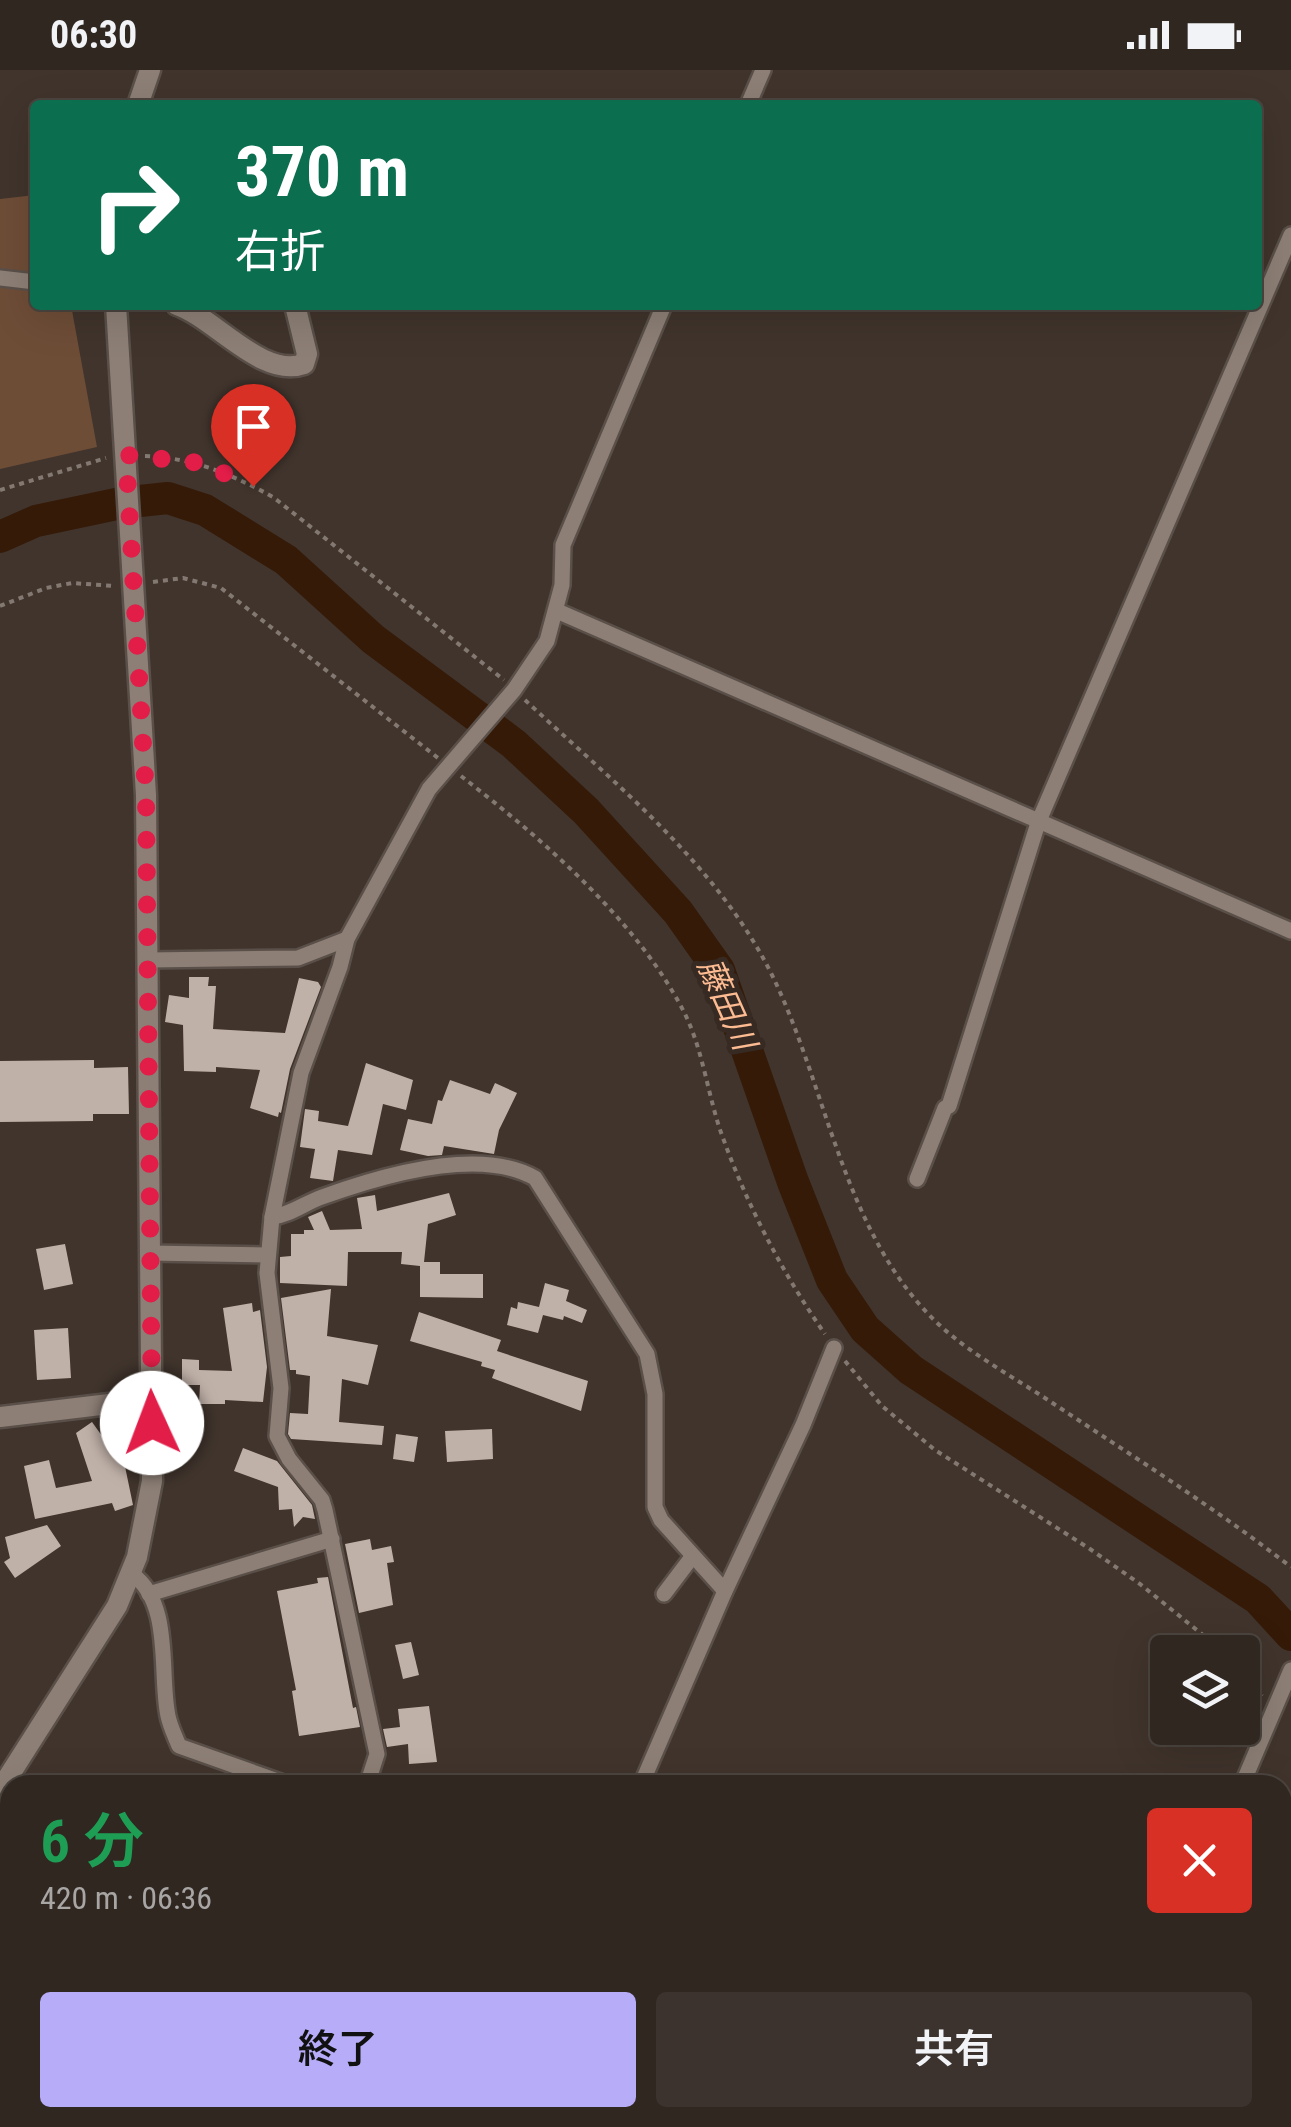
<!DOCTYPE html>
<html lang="ja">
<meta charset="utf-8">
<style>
body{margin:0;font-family:"Roboto Condensed","Noto Sans JP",sans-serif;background:#3c332e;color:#f1f3f6;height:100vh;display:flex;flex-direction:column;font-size:38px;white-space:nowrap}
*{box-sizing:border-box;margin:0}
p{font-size:32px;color:#a8a5a5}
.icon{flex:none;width:55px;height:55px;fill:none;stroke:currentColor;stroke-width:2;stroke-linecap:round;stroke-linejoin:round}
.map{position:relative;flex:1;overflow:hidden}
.drawer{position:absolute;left:0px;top:1705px;width:1292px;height:352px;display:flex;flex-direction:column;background:#302721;border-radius:30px 30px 0 0;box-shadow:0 10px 40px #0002,0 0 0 2px #4b443f}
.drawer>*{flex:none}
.hud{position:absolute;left:30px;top:30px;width:1232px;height:210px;border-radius:10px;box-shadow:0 10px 40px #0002,0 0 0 2px #4b443f;background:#0b6e4f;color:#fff;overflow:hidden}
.fabs{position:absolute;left:1150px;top:1565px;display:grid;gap:20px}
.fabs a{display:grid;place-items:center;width:110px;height:110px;border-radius:10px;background:#302721;box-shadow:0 10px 40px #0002,0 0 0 2px #4b443f;font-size:50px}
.pin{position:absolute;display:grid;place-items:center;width:85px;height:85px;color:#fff;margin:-102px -42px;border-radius:50% 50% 50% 0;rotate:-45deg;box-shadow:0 0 10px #0007}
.pin .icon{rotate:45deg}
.me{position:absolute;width:110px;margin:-55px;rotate:358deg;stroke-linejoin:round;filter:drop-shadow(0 0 8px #0008)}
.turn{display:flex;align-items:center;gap:35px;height:210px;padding:0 40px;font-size:45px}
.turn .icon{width:130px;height:130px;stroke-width:2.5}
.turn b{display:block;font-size:70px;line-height:85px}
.round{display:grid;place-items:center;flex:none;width:105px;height:105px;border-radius:10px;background:#3c332e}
.summary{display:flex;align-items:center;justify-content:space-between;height:170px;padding:0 40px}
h1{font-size:60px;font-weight:600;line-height:75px;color:#1e9e55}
.action{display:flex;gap:20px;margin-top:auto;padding:20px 40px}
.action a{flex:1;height:115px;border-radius:10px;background:#b6acf8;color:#111;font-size:40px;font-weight:600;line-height:115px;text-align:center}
.action a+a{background:#3c332e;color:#f1f3f6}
.status{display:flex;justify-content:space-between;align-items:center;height:70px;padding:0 50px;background:#302721;direction:ltr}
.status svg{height:28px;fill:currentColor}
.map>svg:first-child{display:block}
</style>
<div class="status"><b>06:30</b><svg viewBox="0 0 49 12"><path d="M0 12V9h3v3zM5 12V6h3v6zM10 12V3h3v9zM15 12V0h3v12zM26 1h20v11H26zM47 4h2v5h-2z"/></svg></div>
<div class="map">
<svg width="1291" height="2057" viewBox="0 0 1291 2057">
<rect width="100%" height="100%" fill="#40342c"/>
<path fill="#6e4d37" d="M35,125V235H71L97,377L0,399V129Z"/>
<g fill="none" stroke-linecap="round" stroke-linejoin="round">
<path stroke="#351a07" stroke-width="32" d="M0,467L36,451L121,433L168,428L205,440L286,490L373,569L514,674L586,741L678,842L719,900L793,1112L832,1210L865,1259L911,1300L1258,1529L1291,1565"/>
</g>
<g fill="#c0b1a8">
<path d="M189,907H209L208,916H216L213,959L285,963L299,908L318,912L321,917L290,999L281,1043L279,1042L278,1047L250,1038L260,1000L216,997V1002L184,1001L183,955L165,952L169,925L189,928Z"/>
<path d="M94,990V998L128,997L129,1044H93V1051L0,1052V991Z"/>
<path d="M366,993L413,1010L406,1040L383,1034L372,1085L338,1080L333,1111L310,1108L315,1079L300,1077L305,1039L319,1041L318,1051L348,1056Z"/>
<path d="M450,1010L490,1024L495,1013L517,1023L499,1060L494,1084L444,1076L442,1085L428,1086L400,1080L408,1049L432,1054L438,1030L442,1031Z"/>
<path d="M449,1123L456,1145L428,1154L424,1192H440V1204H483V1228L420,1227V1196L401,1194L402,1182H348L347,1216L280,1213V1187L291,1186V1164H304V1160H314L308,1147L322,1141L330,1160L362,1159L357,1128L375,1125L377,1141Z"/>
<path d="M65,1174L73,1214L44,1220L36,1179Z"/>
<path d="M545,1213L569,1220L566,1231L587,1240L582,1253L564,1246L563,1250L543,1245L538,1263L507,1255L511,1237L517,1239L518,1232L539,1237Z"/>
<path d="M331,1219L327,1266L378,1275L368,1315L342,1309L339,1352L384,1356L382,1375L291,1369L288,1364L290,1343L308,1344L310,1306L296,1304V1300H290L281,1228Z"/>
<path d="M252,1233L253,1242L260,1240L267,1297L263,1332L225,1330V1334H199L200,1315H182V1289L199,1290V1300L232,1301L223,1238Z"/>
<path d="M419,1242L501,1270L497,1281L588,1311L581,1341L492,1308L495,1300L481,1296L482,1292L410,1271Z"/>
<path d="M68,1258L71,1308L37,1310L34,1260Z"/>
<path d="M92,1352L115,1384L122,1382L133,1435L115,1441L112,1433L35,1449L24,1396L49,1390L56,1418L92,1411L76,1363Z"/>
<path d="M492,1359L493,1389L447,1392L445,1361Z"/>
<path d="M396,1364L418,1367L414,1392L393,1389Z"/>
<path d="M243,1378L277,1391L312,1435L315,1449L303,1447L294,1457L292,1439L279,1440L278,1417L234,1401Z"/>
<path d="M47,1455L61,1476L15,1508L4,1492L10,1488L5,1467Z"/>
<path d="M370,1469L372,1480L391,1476L394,1492L387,1493L393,1535L359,1543L345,1474Z"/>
<path d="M328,1507L353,1638L356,1637L360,1657L299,1666L292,1621L296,1620L277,1521L318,1513L317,1508Z"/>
<path d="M411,1572L419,1605L403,1609L395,1575Z"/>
<path d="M429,1636L437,1692L409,1694L408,1674L387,1677L383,1659L400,1657L398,1639Z"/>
</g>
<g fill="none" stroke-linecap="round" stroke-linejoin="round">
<g stroke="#5a5049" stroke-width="20">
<g id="street">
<path d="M748,35L763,0"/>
<path d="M0,208L35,212"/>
<path d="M557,541L1291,861"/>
<path d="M149,890L298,888L347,869"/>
<path d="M917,1109L945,1038L949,1036L1038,753L1291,165"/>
<path d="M272,1147C290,1145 305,1133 322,1127C380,1106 479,1076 535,1108L647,1284L655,1324V1437L661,1450L725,1521"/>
<path d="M148,1183L268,1185"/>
<path d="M132,1504C173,1533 159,1603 168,1646C170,1656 175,1666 179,1676L289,1715"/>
<path d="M149,1524L332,1469"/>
<path d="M664,1524L692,1487"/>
<path d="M367,1715L377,1684L325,1440L322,1430L289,1389L277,1366L281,1318L267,1203L272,1147L301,1003L340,897L347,869L429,719L514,620L547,571L562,515L563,475L664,235"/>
<path d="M641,1715L725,1521L803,1355L834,1278"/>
<path d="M1242,1715L1291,1600"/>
<path d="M1282,1851L1291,1854"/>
<path d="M1058,2048L1080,2057"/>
<path d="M498,2057L502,2048"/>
<path d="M1093,2057L1097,2048"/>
</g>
</g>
<g stroke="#5a5049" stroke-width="25">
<g id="secondary">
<path d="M138,35L150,0"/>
<path d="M177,235C215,248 262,309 304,294L307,284L295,235"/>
<path d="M0,1347L151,1329"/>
<path d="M0,1720L117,1536L137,1487L152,1411L146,725L116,235"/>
</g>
</g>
<g stroke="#837972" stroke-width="4" stroke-dasharray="5 5" stroke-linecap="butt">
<path d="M145,386C194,388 231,404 273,427L504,610"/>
<path d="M0,420L106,388"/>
<path d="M153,512L183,508L221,518L438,688"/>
<path d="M0,536L46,518L72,513L114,516"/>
<path d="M525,630C614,713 717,794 772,905C824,1011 841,1145 920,1235C957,1278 1008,1303 1054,1334C1134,1387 1215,1438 1291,1497"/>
<path d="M461,706C542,769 638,851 685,944C704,983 708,1028 723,1068C748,1137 783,1204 825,1264"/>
<path d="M845,1291L882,1336L935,1380L1090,1479L1140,1514L1224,1582"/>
<path d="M1242,1603L1262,1626"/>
</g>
<use href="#street" stroke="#8d7f76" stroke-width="15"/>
<use href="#secondary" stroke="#8d7f76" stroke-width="20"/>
</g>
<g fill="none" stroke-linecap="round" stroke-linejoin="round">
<path stroke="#e11d48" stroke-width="18" stroke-dasharray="0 32.4" d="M152,1353L146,725L126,385L201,393L253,416"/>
</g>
<g text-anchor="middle" stroke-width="10" stroke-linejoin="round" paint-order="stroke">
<g font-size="32" font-style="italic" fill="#fdbb92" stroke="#362a23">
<text transform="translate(727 934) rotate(66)" y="11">藤田川</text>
</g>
</g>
</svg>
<div class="fabs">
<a><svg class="icon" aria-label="layers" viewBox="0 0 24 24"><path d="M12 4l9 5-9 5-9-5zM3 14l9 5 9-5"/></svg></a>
</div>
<div class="pin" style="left:253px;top:416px;background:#d93025"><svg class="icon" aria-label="arrive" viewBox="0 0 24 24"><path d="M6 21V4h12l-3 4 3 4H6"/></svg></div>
<svg class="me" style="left:152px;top:1353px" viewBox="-20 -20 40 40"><circle r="19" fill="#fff"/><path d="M0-13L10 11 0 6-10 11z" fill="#e11d48"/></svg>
<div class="hud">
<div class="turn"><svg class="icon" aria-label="right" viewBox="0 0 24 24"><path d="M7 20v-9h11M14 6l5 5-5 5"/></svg><div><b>370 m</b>右折</div></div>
</div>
<section class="drawer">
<div class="summary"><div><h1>6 分</h1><p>420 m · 06:36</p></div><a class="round" style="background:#d93025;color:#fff"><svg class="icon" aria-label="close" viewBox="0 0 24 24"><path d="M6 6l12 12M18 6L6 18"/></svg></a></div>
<div class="action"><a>終了</a><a>共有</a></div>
</section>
</div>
